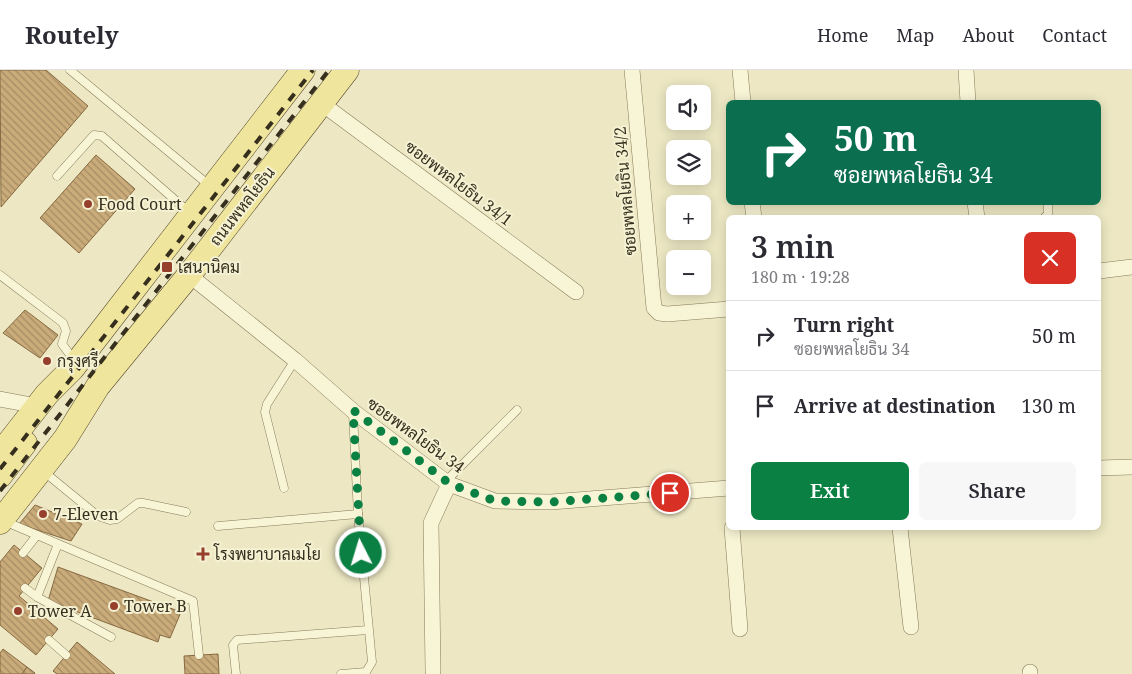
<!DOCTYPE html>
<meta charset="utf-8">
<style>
body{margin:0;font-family:"Noto Serif",Sarabun,serif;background:#f7f7f7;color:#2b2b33;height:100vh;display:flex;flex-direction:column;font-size:19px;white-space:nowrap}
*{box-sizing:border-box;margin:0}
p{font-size:16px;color:#7c7c81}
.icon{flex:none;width:28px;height:28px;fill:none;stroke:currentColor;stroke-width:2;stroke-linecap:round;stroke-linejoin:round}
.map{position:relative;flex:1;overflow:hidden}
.sheet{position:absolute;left:726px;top:145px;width:375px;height:315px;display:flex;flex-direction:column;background:#fff;border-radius:8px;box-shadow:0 2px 12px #0003}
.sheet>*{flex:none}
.guide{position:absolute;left:726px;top:30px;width:375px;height:105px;border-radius:8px;box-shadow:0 2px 12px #0003;background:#0b6e4f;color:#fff;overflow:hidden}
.buttons{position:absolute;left:666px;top:15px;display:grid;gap:10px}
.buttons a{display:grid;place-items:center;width:45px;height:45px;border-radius:8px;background:#fff;box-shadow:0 2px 12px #0003;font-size:25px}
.pin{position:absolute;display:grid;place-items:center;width:42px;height:42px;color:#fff;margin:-21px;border:2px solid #fff;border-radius:50%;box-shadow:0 1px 5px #0007}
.me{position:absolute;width:55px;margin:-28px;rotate:355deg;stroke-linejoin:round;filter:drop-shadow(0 0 4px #0008)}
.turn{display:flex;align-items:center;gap:18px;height:105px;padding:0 25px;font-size:22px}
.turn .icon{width:65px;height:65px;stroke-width:2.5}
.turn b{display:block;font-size:35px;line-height:42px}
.round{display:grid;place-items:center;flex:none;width:52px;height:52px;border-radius:8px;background:#f7f7f7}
.headline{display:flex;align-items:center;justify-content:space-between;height:85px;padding:0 25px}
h1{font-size:30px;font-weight:600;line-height:38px}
.primary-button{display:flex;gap:10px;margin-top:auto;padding:10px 25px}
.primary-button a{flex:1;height:58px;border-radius:8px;background:#0b8043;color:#fff;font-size:20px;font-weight:600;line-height:58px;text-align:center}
.primary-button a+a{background:#f7f7f7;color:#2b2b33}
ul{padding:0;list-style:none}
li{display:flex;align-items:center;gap:15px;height:70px;padding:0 25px;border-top:1px solid #e1e1e2}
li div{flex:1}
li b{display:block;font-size:19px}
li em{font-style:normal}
header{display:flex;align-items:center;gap:30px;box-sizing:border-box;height:70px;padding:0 25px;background:#fff;border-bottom:1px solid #e1e1e2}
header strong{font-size:24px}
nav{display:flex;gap:28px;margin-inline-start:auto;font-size:18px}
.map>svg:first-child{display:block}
</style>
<header>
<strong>Routely</strong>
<nav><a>Home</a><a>Map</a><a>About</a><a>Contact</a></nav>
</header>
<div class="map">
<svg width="1132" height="604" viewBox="0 0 1132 604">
<defs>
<pattern id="building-back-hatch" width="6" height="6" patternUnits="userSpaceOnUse" patternTransform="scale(1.25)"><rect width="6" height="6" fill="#caab7a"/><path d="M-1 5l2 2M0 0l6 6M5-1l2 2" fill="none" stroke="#a58c63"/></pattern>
</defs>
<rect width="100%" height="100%" fill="#ede8c3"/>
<g fill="url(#building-back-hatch)" stroke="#866941">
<path d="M0,0H46L88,36L1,137Z"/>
<path d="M96,85L135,119L79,183L40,148Z"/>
<path d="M25,240L58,265L40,288L3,263Z"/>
<path d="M35,435L82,454L71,471L19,454Z"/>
<path d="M14,475L42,498L19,526L58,559L36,585L0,555V492Z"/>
<path d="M58,497L181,542L170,568L160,565L158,572L48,531Z"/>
<path d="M77,572L115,604H57L53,601Z"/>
<path d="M3,579L27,597L22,604H0V583Z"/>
<path d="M218,584L219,604H185L184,586Z"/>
<path d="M27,597L35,603L34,604H22Z"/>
</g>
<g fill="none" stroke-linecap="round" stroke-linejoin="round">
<g stroke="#877b5a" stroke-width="9">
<g id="service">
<path d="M70,0L210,116"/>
<path d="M57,106L94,65L102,66L190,143"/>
<path d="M1044,148L1048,144V132"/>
<path d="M0,205L63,253L66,261L62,274L71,286L76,289"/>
<path d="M43,401L98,446L110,450L117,449L138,433H143L186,442"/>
<path d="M446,411L517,340"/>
<path d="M284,418L265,342L267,334L295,290"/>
<path d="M4,451L37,465"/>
<path d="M218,456L358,444"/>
<path d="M23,483L37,465L193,531L199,585"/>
<path d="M25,518L37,527L58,474"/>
<path d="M37,527L111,567"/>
<path d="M49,570L66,585"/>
<path d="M236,604L233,575L237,570L368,560"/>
<path d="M341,604L366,602L372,592L358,444L353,343"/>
</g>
</g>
<g stroke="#877b5a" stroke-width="16">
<g id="minor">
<path d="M632,0L654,238L659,243L667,244L729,239"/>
<path d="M740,0L743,32"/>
<path d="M966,0L968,32"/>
<path d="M321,33L576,222"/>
<path d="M752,132L754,148"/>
<path d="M975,132L977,148"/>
<path d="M1099,201L1132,197"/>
<path d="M189,205L295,290L353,341L449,414L495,431L551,432L729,418"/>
<path d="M0,329L37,336"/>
<path d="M1099,398L1132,397"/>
<path d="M732,458L740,559"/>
<path d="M900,458L911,557"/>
<path d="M433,601L431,453L449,414"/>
<path d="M1030,602V604"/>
</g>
</g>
<g stroke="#55482f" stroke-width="25">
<g id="primary">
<path d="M0,384L47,324L72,299L303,0"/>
<path d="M0,406L25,373"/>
<path d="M0,452L65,369L98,316L189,205L347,0"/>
</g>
</g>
<use href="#service" stroke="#f8f4d6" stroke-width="8"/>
<use href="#minor" stroke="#f8f4d6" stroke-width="15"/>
<use href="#primary" stroke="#efe59c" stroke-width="24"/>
<g stroke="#372f1e" stroke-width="4" stroke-dasharray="9 9" stroke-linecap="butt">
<path d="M0,399L313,0"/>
<path d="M0,421L329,0"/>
</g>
</g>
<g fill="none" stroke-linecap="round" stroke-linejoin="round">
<path stroke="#0b8043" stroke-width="9" stroke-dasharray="0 16.2" d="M361,483L353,340L450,414L495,431L552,432L670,423"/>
</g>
<g fill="#953f2c" stroke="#f5f1d3" stroke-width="2">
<circle cx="88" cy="134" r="5"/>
<rect x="161" y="191" width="12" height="12" rx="2.5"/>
<circle cx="47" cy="291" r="5"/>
<circle cx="43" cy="444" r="5"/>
<path d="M200.5 476.5h5v5h5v5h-5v5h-5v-5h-5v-5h5z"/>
<circle cx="114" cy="536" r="5"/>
<circle cx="18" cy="541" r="5"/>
</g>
<g text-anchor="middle" stroke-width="4" stroke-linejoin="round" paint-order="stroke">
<g font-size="16" fill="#372f1e" stroke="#f5f1d3">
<text transform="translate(459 113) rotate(37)" y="6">ซอยพหลโยธิน 34/1</text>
<text transform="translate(625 121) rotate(-95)" y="6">ซอยพหลโยธิน 34/2</text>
<text transform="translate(242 136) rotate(-52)" y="6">ถนนพหลโยธิน</text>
<text transform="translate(416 365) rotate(36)" y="6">ซอยพหลโยธิน 34</text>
</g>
<g font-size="16" fill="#372f1e" stroke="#f5f1d3" text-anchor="start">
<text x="98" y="140">Food Court</text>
<text x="178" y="203">เสนานิคม</text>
<text x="57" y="297">กรุงศรี</text>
<text x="53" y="450">7-Eleven</text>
<text x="214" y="490">โรงพยาบาลเมโย</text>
<text x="124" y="542">Tower B</text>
<text x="28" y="547">Tower A</text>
</g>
</g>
</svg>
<div class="buttons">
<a><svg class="icon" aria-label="sound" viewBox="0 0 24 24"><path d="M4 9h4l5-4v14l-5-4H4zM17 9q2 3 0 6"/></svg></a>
<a><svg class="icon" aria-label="layers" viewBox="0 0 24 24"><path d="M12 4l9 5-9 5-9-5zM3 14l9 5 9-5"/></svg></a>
<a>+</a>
<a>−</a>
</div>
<div class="pin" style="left:670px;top:423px;background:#d93025"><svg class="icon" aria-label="arrive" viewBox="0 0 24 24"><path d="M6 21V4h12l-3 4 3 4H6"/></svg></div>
<svg class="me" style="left:361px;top:483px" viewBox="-20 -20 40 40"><circle r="17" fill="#0b8043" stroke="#fff" stroke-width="3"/><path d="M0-11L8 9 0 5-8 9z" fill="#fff"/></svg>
<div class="guide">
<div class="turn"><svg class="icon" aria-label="right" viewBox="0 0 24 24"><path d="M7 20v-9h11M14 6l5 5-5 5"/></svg><div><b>50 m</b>ซอยพหลโยธิน 34</div></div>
</div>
<section class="sheet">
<div class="headline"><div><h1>3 min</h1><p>180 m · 19:28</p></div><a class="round" style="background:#d93025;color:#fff"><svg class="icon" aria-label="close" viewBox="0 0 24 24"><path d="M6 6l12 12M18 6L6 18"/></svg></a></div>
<ul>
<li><svg class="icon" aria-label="right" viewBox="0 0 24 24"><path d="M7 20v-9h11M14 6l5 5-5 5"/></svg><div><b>Turn right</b><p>ซอยพหลโยธิน 34</p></div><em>50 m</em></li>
<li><svg class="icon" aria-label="arrive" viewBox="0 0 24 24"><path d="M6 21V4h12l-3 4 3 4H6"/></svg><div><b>Arrive at destination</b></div><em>130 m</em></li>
</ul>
<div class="primary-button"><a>Exit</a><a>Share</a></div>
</section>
</div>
